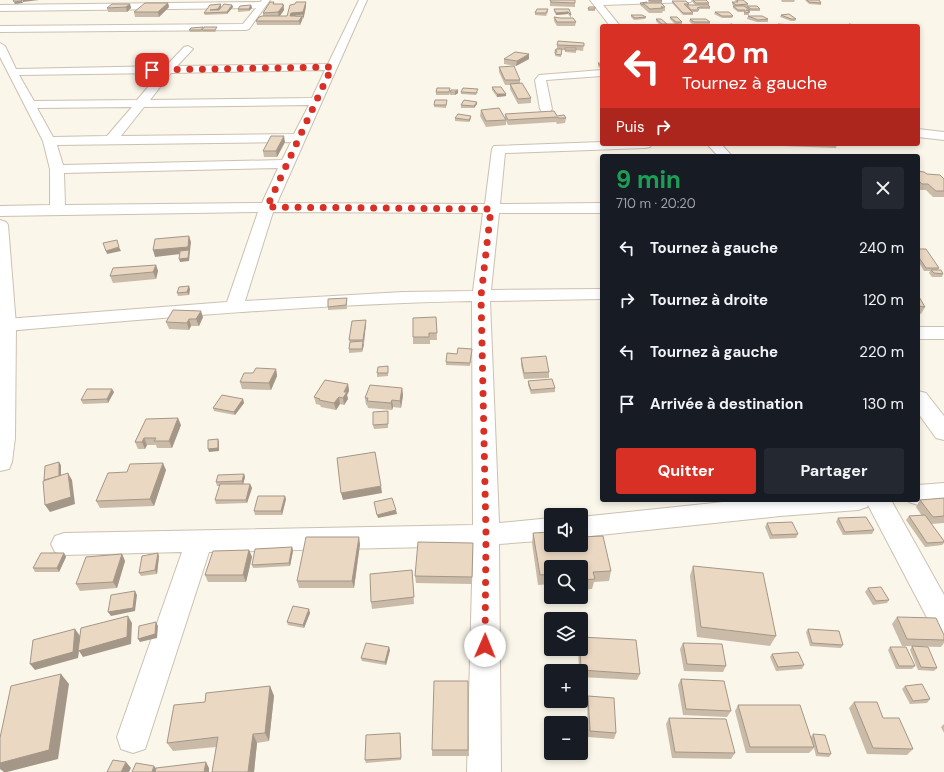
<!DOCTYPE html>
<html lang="fr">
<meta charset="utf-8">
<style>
body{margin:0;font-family:"DM Sans",sans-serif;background:#242831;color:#f1f3f6;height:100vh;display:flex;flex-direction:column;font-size:15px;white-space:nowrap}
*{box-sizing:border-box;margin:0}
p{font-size:13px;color:#9ea1a6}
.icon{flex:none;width:22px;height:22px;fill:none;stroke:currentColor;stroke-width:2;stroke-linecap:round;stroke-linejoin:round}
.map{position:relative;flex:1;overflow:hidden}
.drawer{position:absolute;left:600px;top:154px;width:320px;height:348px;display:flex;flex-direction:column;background:#171b24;border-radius:4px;box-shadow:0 2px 6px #0003}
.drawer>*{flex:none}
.banner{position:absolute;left:600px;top:24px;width:320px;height:122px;border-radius:4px;box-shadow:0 2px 6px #0003;background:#d93025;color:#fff;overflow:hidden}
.fabs{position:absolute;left:544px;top:508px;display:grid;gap:8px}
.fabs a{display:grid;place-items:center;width:44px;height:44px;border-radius:4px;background:#171b24;box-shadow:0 2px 6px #0003;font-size:20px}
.pin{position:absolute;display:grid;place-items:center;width:34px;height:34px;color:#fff;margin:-17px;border-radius:8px;box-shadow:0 2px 6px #0006}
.me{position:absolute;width:44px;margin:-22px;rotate:1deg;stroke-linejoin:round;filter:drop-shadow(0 0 3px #0008)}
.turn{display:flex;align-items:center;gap:14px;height:84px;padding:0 16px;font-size:18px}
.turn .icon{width:52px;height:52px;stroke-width:2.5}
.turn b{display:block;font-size:28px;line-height:34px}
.then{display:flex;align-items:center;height:38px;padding:0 16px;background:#0003;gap:8px;font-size:15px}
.round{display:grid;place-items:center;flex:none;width:42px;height:42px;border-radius:4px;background:#242831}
.summary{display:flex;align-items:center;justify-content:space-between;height:68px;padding:0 16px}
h1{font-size:24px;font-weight:700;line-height:30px;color:#1e9e55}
.primary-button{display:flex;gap:8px;margin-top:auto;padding:8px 16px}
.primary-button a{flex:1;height:46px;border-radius:4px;background:#d93025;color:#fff;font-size:16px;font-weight:700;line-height:46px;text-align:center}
.primary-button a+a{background:#242831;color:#f1f3f6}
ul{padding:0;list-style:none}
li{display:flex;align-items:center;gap:12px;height:52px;padding:0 16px}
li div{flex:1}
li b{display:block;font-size:15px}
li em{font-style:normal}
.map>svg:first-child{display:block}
</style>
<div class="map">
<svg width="944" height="772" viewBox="0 0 944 772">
<rect width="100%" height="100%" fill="#faf6ea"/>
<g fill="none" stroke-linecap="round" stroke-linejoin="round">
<g stroke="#ccc0b1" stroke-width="2">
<g id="street">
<path d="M262,0H270L249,29L246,30L0,32V26L243,24L256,8L0,11V5L260,2Z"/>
<path d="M359,0H367L277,203L485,204L492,149L494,146L602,142V144H652L650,147L645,148L505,153L500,204L602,203V213H499L491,290L602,289V299L490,301L499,523L551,518V540L499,544L501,772H467L473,546L209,552L149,737L145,749L133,753L121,749L117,737L182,552L64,555L55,552L51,544L55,536L64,533L473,525L472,301C316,304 161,318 6,331L0,329V321L6,319L227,302L258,212L0,216V206L50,205V169L43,141L0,57V43L5,46L16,69L166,66L184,47L188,46L193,49L177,66L328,64ZM325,70L312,98L150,100L171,73ZM160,73L137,100L34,101L19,75ZM309,105L294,134L121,136L144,107ZM132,107L107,136L53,137L37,108ZM291,142L282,160L63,165L57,145ZM278,168L262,203L65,205L64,173ZM273,212L483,213L473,291L403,292L245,301Z"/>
<path d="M590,0H694L690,2L603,5L620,26H610Z"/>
<path d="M602,70V76L546,80L552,109L550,112H542L540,109L535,80L539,75Z"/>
<path d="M918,129L944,132V140L918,137Z"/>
<path d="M707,144H721L732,156H718Z"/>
<rect x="918" y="327" width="26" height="12"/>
<path d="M918,391L926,393L944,416V440L936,438L918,413Z"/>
<path d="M944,483V503L918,505L909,502L908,500H918V485Z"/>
<path d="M742,500H891L944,595V635L934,631L868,505L867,507L858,510L780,516L581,537V517Z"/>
</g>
</g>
<g stroke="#cec1af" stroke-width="2">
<path id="secondary" d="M0,220L6,222L8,225L16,325L15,438L12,462L9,469L0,471Z"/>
</g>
<use href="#street" fill="#fff" fill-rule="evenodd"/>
<use href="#secondary" fill="#fff" fill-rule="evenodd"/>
</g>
<g fill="#cabaa8">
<path d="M550,0L575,3V7L550,6Z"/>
<path d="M648,0H661L662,1V3H661L665,7V11H663L662,13H649L640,5V3H649L648,1Z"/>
<path d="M691,0H706L709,3V5L710,7V9H700L698,10V12H692L693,13V15H683L672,3V1L689,4V5H695Z"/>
<path d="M735,0H743L748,4L747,6L760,9V11H749V15H744V12H738L733,8V6H734L732,4V2H736Z"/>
<path d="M781,0H795L794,2H782Z"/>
<path d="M805,0H819L821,3V5L809,4Z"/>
<path d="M274,2V4H283V5H284V10L280,16H287L306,6L304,16L300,25H257L256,21L263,16V13Z"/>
<path d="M168,3L169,7L159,17H135L134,12Z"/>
<path d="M130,4L131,8L127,12H108L107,8Z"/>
<path d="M232,5L233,7L227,14L205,15L204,13L221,7L220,8Z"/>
<path d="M251,5L252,8L249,11L238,12V9Z"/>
<path d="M595,7V11H588V9Z"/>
<path d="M548,9V12L546,16L535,15V13Z"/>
<path d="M554,9H569L571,15V18L568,14L556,15L554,11Z"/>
<path d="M715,12L733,16L732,18H722L714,14Z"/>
<path d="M631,15L646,17L645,19L634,20L631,17Z"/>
<path d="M781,15L796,19L795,21H791L780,17Z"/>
<path d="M748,16L768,19V22H757L747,19Z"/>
<path d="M554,17L576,22L575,26H557L554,21Z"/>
<path d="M670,17L682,22V24H680L682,26H661L656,21V19L667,24H675L670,19Z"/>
<path d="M690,19L710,22V24L693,25L689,21Z"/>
<path d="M203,29L217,30L215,32H203V31L202,32H190L189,30Z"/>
<path d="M584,43L583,51L576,50V53L565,52V50H562L561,57L555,56L556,53H554L555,51L557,49V45Z"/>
<path d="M504,59H529L516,66L504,64Z"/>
<path d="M598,63H602V68H600L598,66Z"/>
<path d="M499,67L520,80V83L531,98V103L518,104L510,89V85H505L499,72Z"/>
<path d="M492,87L506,96L497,97L492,90Z"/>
<path d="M436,92H450L458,93L455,95H450V93L449,95H436Z"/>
<path d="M461,92H478L476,95L461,94Z"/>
<path d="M477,102V104L474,108H461V105Z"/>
<path d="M447,103L446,108L434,107V105Z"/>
<path d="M481,110L505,118V114L557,116L566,118L565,123L557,124L556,122L508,125L506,121V125L486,127L480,116Z"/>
<path d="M455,118H471L469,122L455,121Z"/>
<path d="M285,142L277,157H264L263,151Z"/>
<path d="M782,144H837L836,148L783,146Z"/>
<path d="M918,171L927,174L944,179V197H933L926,190H919L918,189Z"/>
<path d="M918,249L939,268L938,270L943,274L942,277H932L929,273L930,271H924L918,261Z"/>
<path d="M156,265L158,271L156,279L113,283L110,276Z"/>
<path d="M190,289L189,295L178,296L177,293Z"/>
<path d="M918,295L925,307L921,314L918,313Z"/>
<path d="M347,298V309L328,310V307Z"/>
<path d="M203,317L199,326H191L189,330L169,329L166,322Z"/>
<path d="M436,317L437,340H430V344H413V337Z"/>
<path d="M366,324L362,352L349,353V349L350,343L349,340Z"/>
<path d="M472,353L470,366L446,365V362L457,354Z"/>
<path d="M521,358L549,372V378L524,379L521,365Z"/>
<path d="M388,366V376L377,377V373Z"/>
<path d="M276,369L277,376L271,390L242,389L240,382L253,373Z"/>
<path d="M528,381L555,388V392L531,394L528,385Z"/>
<path d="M348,384L349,391L347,395L348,399L344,405L340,404L336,410L321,407L320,405L316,404L314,397Z"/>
<path d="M402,388L403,395L401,408L393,407L392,410L368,408L367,405H366L365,398Z"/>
<path d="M114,392L108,403L83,404L81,400Z"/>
<path d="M243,399L244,403L235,415L214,411L213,408Z"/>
<path d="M388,411V428L374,429L373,425Z"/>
<path d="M146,419L181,425L172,448H157L156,445H147L145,449H138L135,442Z"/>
<path d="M166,470L154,506L100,508L96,501L127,472Z"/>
<path d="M244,474L245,477L243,484H250L252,488L247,503L216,504L215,500L220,486H217L216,482Z"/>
<path d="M944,498V523L931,524L944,541V543L942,545L925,547L906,520L909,516H922L916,507L920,500Z"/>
<path d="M286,499L282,515H255L254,511Z"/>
<path d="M838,518L874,530L872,534L843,535L836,522Z"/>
<path d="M767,523L798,534L796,538L770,539L765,527Z"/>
<path d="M533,533L611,571L609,581L594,582L592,589L581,590V567H551V584L538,585L532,543Z"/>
<path d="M473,543L472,584L416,583L415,576Z"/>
<path d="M360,544L354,588H299L297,581Z"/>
<path d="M292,547L293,551L290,566L253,568L252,565Z"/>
<path d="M249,550L252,557L246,582H208L205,575Z"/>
<path d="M64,553L66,557L59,572H35L33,568Z"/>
<path d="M122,554L125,561L117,588L80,591L76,584Z"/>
<path d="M159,556L157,574L141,576L139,573Z"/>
<path d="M693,566L776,636L770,646L697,637L690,576Z"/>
<path d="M412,570L414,604L372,609L371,602Z"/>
<path d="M868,588L889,600L887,603L873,605L865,592Z"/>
<path d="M310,613L304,628L288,625L287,622Z"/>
<path d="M897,617L944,635V643L941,647L902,646L892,624Z"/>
<path d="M808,629L843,645L841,648L810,646L806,632Z"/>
<path d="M683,643L726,666L723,672L684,671L680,649Z"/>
<path d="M912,646L937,668L934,671L918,670L910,650Z"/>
<path d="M890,647L915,666L912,669H896L888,650Z"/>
<path d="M578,649H581L640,674L637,680L581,677V671H579Z"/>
<path d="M390,650L386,665L362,661L361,658Z"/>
<path d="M772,654L804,665L802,669L776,671L770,657Z"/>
<path d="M681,679L731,711L727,717L683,715L678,685Z"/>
<path d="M468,681L469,756H432V750Z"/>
<path d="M270,686L274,696L269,741L257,743L254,772H212L216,747L173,751L167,743Z"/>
<path d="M905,686L930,699L927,703L910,704L902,689Z"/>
<path d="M588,696L616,733L614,739L588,737L587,702Z"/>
<path d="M854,702L883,718L913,749L907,755L867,754L849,708Z"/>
<path d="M738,705L811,737L813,734L831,754L829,757L816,756L814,748L809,753H746L735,711Z"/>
<path d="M669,718L735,753L731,759L672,758L666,724Z"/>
<path d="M944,724V733L941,727Z"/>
<path d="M401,736V760L366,763L365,760Z"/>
</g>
<g fill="#a49788">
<path d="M22,0H39L23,2Z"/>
<path d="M22,1L23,3L15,4L14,2Z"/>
<path d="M306,2V6L304,16L303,19V16H302V20L300,25L299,21L290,16L291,13Z"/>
<path d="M168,3L169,7L159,17L158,12Z"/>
<path d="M130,4L131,8L127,12L126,7Z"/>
<path d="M221,4V7L218,11L211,12Z"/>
<path d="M283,4L284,10L279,17L278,12Z"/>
<path d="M232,5L233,7L227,14V12Z"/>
<path d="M251,5L252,8L249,11V9Z"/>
<path d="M568,12V14L556,15V13Z"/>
<path d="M529,54V59L516,66L517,61Z"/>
<path d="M458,90V93L455,95V92Z"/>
<path d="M497,94H506V96L497,97Z"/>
<path d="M477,102V104L474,108V106Z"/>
<path d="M471,116V118L469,122V120Z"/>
<path d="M284,136L285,142L277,157L276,151Z"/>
<path d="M189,236L191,242L189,261L180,262L179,259L189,253L155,257L153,250Z"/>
<path d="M119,247L121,251L107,254L106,251Z"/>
<path d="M156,265L158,271L156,279L153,272Z"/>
<path d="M189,286L190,289L189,295L187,292Z"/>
<path d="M201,311L203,317L199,326L196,319Z"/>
<path d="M189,319L191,326L189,330L187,323Z"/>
<path d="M366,320V324L364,343L363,340Z"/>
<path d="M363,341L364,345L362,352V349Z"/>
<path d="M276,369L277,376L271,390L269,383Z"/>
<path d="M348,384L349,391L347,395L348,399L344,405L343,398L344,392Z"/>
<path d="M402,388L403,395L401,408L400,401Z"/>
<path d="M112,389L114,392L108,403L107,399Z"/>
<path d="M339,397L340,404L336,410L334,403Z"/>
<path d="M243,399L244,403L235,415L234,412Z"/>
<path d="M392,400L393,407L392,410L391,403Z"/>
<path d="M178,418L181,425L172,448L169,441Z"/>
<path d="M144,438L147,445L145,449L142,442Z"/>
<path d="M218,439L219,442V451L209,452L208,449Z"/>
<path d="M59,462L61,465V480L46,484Z"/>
<path d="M163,463L166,470L154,506L150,499Z"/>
<path d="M68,473L72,480L75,504L50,512L45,505Z"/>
<path d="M244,474L245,477L243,485L242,481Z"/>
<path d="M250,484L252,488L247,503L246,500Z"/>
<path d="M381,486L382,493L343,500L341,493Z"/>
<path d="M285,496L286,499L282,515L281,511Z"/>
<path d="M396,510L397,514L378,518L377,515Z"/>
<path d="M359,537L360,544L354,588L352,581Z"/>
<path d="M292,547L293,551L290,566L289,563Z"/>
<path d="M249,550L252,557L246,582L243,575Z"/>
<path d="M64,553L66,557L59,572L57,568Z"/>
<path d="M158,553L159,556L157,574L155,570Z"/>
<path d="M122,554L125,561L117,588L113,582Z"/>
<path d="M135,591L137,595L135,611L111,616L108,612Z"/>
<path d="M309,609L310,613L304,628L303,625Z"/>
<path d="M128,616L132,623L131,644L83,657L79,651L78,658L35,670L30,664L75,629L80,636Z"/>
<path d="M156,622L158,626L157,638L140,642L138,639Z"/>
<path d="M389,647L390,650L386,665L385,662Z"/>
<path d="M61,674L69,684L58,759L7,772H4L0,769V763Z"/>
<path d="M270,686L274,696L269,741L265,733Z"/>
<path d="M253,734L257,743L254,772H248Z"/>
<path d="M126,762L131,768L129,772H121Z"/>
<path d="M206,762L209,768V772H204Z"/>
<path d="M154,766L159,772H152Z"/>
</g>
<g fill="#ebd8c3" stroke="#a49788">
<path d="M13,0H21L22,1L14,2Z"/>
<path d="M550,0H575V3L551,2Z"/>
<path d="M649,0H661L662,1H651Z"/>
<path d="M693,0H706L709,3H696Z"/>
<path d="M737,0H743L748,4L736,5L732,2H738Z"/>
<path d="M807,0H819L821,3L809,2Z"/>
<path d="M672,1H686L689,4H684L693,13H683Z"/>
<path d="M270,2H274L273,4H283L282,5H284L278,12L263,13Z"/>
<path d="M296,2H306L303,12L291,13L290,16H302L299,21H256L259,17L262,16H287L290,5L295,4Z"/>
<path d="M647,2V3H643V5L640,3Z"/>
<path d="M145,3H168L158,12H134Z"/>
<path d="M643,3H661L665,7H661L663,8L650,9Z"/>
<path d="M112,4H130L126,7L107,8Z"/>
<path d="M221,4L218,9L210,10H219L224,4L232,5L227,12L204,13L210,5Z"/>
<path d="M251,5L249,9H238L240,6Z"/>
<path d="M687,5H708L710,7H700L697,8L699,10H691Z"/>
<path d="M733,6H744L750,10H746L750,12L745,13V10H738Z"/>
<path d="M747,6H757L760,9H751Z"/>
<path d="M589,7H595V9H588Z"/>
<path d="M537,9H548L546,13H535Z"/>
<path d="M554,9H569L571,15L568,12L556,13Z"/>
<path d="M715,12H729L733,16H722Z"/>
<path d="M303,14V17L302,16H295V15Z"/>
<path d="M789,14L796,19H791L781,15Z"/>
<path d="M631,15H642L646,17L635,18Z"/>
<path d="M748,16H762L768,19L758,20Z"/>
<path d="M554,17L560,18H573L576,22H557Z"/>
<path d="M670,17H677L682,22H676Z"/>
<path d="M656,19H661L667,24H662Z"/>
<path d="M690,19H706L710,22H694Z"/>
<path d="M665,24H679L682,26H670Z"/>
<path d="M732,24L735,26H728L726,25Z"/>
<path d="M778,24L791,25L792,26H780Z"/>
<path d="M849,24L861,26H862H852Z"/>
<path d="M203,27L201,30H189L191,28Z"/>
<path d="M204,27H217L215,30H202Z"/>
<path d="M558,41L584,43V46L557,45Z"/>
<rect x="565" y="48" width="11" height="2"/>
<path d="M556,49H562L561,55L555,54L557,51H555Z"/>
<path d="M515,52L529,54L517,61L504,59Z"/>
<path d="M598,63H602V65H600Z"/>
<path d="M514,66L520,80H505L499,67Z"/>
<path d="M522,83L531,98L518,99L510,84Z"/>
<path d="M492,87H501L506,94H497Z"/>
<path d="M437,88H450L449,92H436Z"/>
<path d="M463,88L478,89L476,93L461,92Z"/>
<path d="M451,90H458L455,92H450Z"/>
<path d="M435,100H447L446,105H434Z"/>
<path d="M464,100L477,102L474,106L461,105Z"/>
<path d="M499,108L506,120L486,121L481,110Z"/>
<path d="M554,111L557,116L564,115L566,118H558L557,117L508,120L505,114Z"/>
<path d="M458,114L471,116L469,120L455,118Z"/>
<path d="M271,136H284L276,151H263Z"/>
<path d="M918,171L924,172L927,174L940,175L944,179V191H936L928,184H922L918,180Z"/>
<path d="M189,236L188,247L153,250L155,239Z"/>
<path d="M117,240L119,247L106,251L103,243Z"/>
<path d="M918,249H926L939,268H926L918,256Z"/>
<path d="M189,250L188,258L179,259L180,251Z"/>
<path d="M156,265L153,272L110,276L113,268Z"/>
<path d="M931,270H941L943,274L934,273Z"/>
<path d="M189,286L187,292L177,293L179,287Z"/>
<path d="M918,295L925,307L918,306Z"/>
<path d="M347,298L346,305L328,307V299Z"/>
<path d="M173,310L201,311L196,319H189L187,323L166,322Z"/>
<path d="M436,317L437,333H429V337H413V318Z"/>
<path d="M366,320L363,340H349L352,321Z"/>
<path d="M363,341L362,349H349L350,342Z"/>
<path d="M458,348L472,349L470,363L446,362L447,353L457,354Z"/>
<path d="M546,356L549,372L524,373L521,358Z"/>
<path d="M388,366V373H377L378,367Z"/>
<path d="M256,368L276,369L269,383L240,382L244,373H253Z"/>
<path d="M552,379L555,388L531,390L528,381Z"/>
<path d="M325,380L348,384L344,392H347L343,398L339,397L334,403L319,400L320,399L314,397Z"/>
<path d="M370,385L402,388L400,401L392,400L391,403L367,401L368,398H365Z"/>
<path d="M87,389H112L107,399L81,400Z"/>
<path d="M222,395L243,399L234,412L213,408Z"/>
<path d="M388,411V424L373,425V412Z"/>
<path d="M178,418L169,441H154L156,438H144L142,442H135L146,419Z"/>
<path d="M218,439V448L208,449V440Z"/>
<path d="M375,452L381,486L341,493L337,458Z"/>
<path d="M59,462V476L44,480L45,466Z"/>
<path d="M163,463L150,499L96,501L108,473L127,472L130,464Z"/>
<path d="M68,473L71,497L45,505L43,481Z"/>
<path d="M244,474L242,481L216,482L218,475Z"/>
<path d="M220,484H250L246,500H215Z"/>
<path d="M258,496H285L281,511H254Z"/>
<path d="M392,498L396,510L377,515L374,502Z"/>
<path d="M944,498V516L933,517L920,500Z"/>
<path d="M925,515L944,541V542L927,543L909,516Z"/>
<path d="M866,517L874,530L845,532L838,518Z"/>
<path d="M792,522L798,534L772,535L767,523Z"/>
<path d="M551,532V545H581V537L603,536L611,571L593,572L595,579L581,580V567H551V574L540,575L533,533Z"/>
<path d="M306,537H359L352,581H297Z"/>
<path d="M418,542L473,543L472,577L415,576Z"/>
<path d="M292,547L289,563L252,565L255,549Z"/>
<path d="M249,550L243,575H205L213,551Z"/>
<path d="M41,553H64L57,568H33Z"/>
<path d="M158,553L155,570L139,573L142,556Z"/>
<path d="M122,554L113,582L76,584L86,557Z"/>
<path d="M693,566L763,573L776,636L701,627Z"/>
<path d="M412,570L414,597L371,602L370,574Z"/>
<path d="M881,587L889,600L876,601L868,588Z"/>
<path d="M135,591L133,608L108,612L111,595Z"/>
<path d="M293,606L309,609L303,625L287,622Z"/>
<path d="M128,616L127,637L78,651L81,628Z"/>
<path d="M897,617L936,618L944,635V640L907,639Z"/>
<path d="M156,622L155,634L138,639L139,626Z"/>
<path d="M75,629L73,652L30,664L33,640Z"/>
<path d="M808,629L839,631L843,645L812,643Z"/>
<path d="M581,637L636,640L640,674L581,670L580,649H581Z"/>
<path d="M366,643L389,647L385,662L361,658Z"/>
<path d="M683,643L722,644L726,666L687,664Z"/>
<path d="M912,646L928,647L937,668L921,667Z"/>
<path d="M890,647H906L915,666H899Z"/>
<path d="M798,652L804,665L778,667L772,654Z"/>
<path d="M61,674L49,750L0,763V738L11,686Z"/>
<path d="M681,679L724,681L731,711L686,709Z"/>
<path d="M434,681H468V750H432Z"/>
<path d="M922,684L930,699L913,701L905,686Z"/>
<path d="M270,686L265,733L253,734L248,772H212L218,737L167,743L174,705L205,702L206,693Z"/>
<path d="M588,696L614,698L616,733L590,731Z"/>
<path d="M854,702H877L883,718H899L913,749L873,748Z"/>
<path d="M738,705H800L814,747H750Z"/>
<path d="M669,718L726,719L735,753L675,752Z"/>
<path d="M400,733L401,758L365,760L366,735Z"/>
<path d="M813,734L825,735L831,754L818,753Z"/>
<path d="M113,760L126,762L121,772H107Z"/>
<path d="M206,762L204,772H155L156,768Z"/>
<path d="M136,763L154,766L152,772H132Z"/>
</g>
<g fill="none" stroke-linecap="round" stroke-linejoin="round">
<path stroke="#d93025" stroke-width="7" stroke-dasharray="0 12.6" d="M152,70L332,67L267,207L491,209L481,296L486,535L485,646"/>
</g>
</svg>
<div class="fabs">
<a><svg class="icon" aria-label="sound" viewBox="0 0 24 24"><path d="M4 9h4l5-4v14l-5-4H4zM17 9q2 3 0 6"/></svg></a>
<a><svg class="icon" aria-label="search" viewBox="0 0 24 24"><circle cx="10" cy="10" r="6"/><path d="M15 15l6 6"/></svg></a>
<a><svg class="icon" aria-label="layers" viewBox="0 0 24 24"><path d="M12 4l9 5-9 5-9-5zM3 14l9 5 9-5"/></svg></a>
<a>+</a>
<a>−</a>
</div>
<div class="pin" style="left:152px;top:70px;background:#d93025"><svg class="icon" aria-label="arrive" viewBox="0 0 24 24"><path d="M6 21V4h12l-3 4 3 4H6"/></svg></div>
<svg class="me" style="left:485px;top:646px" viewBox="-20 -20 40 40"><circle r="19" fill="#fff"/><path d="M0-13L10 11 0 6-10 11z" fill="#d93025"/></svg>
<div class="banner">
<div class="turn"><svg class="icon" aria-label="left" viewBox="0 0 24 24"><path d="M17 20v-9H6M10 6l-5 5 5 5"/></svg><div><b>240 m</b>Tournez à gauche</div></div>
<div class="then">Puis<svg class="icon" aria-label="right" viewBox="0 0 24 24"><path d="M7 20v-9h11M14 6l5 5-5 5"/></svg></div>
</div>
<section class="drawer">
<div class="summary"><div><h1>9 min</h1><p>710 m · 20:20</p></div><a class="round"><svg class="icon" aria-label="close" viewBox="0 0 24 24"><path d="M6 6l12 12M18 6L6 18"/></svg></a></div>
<ul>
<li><svg class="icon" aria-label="left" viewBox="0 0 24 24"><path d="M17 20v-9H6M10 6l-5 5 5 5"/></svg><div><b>Tournez à gauche</b></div><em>240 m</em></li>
<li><svg class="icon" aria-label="right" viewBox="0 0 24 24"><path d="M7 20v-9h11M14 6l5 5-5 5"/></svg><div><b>Tournez à droite</b></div><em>120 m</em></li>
<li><svg class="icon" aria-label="left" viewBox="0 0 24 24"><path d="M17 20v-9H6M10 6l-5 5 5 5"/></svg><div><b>Tournez à gauche</b></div><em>220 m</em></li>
<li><svg class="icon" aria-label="arrive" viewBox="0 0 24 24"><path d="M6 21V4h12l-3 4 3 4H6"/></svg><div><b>Arrivée à destination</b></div><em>130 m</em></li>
</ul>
<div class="primary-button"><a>Quitter</a><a>Partager</a></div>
</section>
</div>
